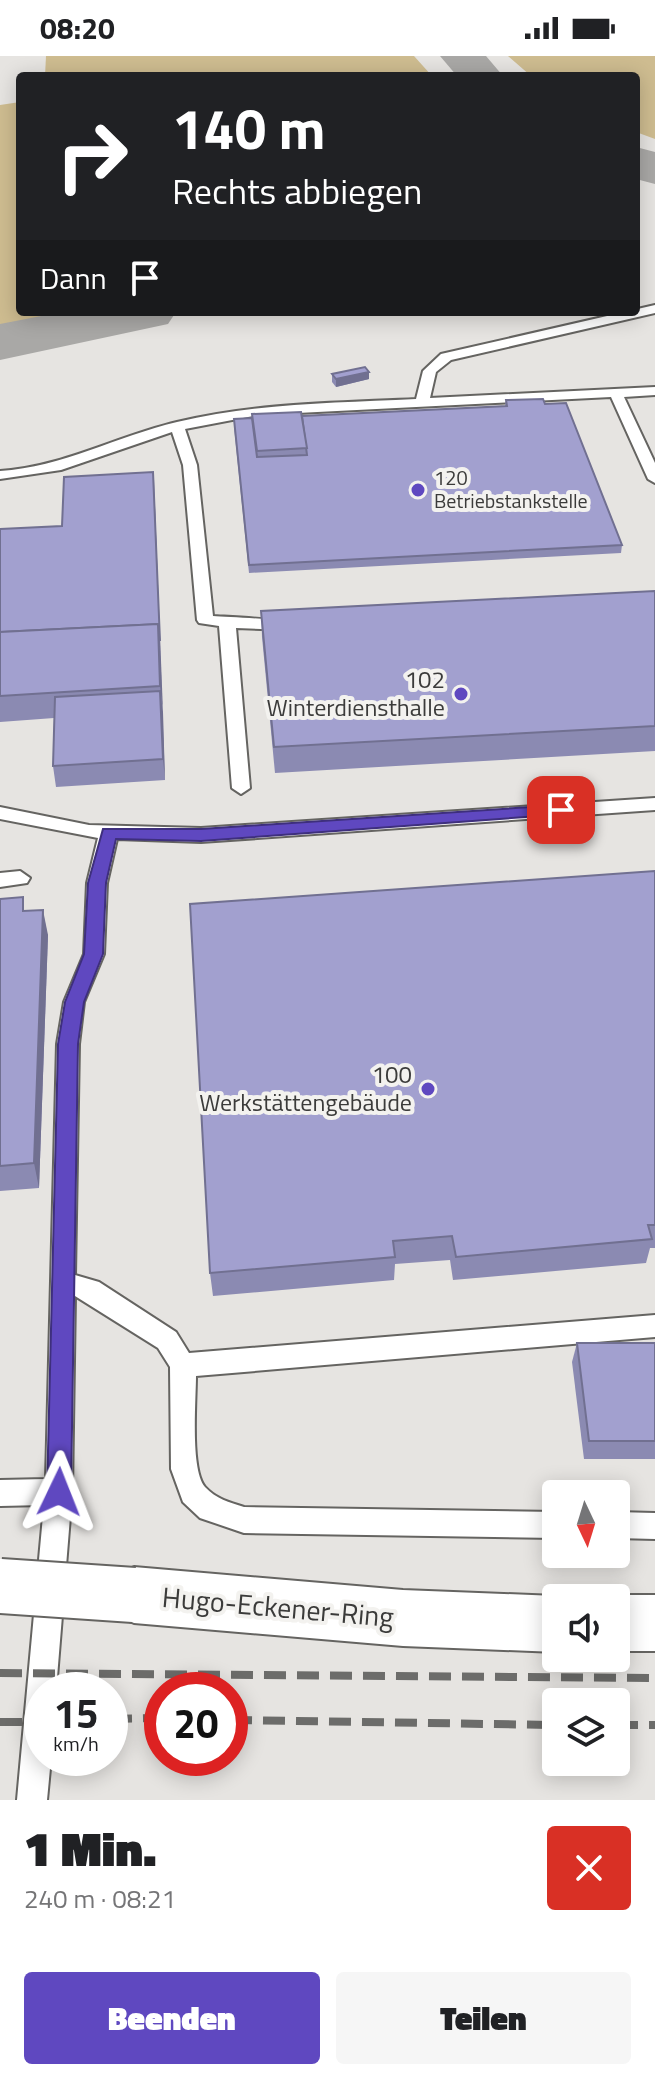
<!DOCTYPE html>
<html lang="de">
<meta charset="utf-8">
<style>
body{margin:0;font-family:"Titillium Web",sans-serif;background:#f6f6f6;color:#202124;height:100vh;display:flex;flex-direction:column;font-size:30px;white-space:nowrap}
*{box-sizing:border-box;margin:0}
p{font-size:26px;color:#757577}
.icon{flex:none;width:44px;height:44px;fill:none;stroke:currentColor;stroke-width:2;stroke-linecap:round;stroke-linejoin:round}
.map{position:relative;height:1744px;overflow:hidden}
.drawer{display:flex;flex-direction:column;background:#fff;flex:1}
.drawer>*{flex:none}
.hud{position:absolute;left:16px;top:16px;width:624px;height:244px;border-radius:8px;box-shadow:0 4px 20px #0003;background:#202124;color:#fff;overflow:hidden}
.needle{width:52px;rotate:176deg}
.buttons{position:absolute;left:542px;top:1424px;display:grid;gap:16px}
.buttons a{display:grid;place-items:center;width:88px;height:88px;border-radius:8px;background:#fff;box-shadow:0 4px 20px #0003;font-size:40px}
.speed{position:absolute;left:24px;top:1616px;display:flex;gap:16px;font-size:40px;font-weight:700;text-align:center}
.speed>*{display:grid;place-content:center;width:104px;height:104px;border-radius:50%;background:#fff;box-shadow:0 4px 20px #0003;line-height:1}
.speed small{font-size:20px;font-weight:400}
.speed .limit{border:12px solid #d22;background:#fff;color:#111}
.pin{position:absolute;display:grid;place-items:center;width:68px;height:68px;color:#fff;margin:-34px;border-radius:16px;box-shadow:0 4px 12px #0006}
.me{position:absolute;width:88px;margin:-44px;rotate:2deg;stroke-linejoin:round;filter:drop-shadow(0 0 6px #0008)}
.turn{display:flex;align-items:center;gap:28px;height:168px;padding:0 24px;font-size:36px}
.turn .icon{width:104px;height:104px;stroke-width:2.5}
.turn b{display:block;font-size:56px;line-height:68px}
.then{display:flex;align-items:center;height:76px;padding:0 24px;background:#0003;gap:16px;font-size:30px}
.round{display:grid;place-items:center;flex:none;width:84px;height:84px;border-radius:8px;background:#f6f6f6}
.overview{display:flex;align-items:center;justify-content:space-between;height:136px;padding:0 24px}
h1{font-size:48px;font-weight:800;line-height:60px}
.button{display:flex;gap:16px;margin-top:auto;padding:16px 24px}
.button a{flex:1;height:92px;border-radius:8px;background:#5f48c0;color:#fff;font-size:32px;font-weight:800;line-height:92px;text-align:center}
.button a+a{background:#f6f6f6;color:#202124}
.status{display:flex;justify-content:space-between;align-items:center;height:56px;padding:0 40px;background:#fff;direction:ltr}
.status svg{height:22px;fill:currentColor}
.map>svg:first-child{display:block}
</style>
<div class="status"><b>08:20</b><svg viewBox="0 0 49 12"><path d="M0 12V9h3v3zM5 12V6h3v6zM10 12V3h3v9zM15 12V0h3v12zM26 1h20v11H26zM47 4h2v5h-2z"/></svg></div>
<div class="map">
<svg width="655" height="1744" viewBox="0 0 655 1744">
<rect width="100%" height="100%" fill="#e6e4e1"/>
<g fill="#cebc90">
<path d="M46,0H414L432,20H45Z"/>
<path d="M508,0H655V83L636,76V20H531Z"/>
<path d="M20,46V256H90L0,274V49Z"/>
</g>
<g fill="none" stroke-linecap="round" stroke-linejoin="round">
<g fill="#a9a8a6" fill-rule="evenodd">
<path d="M440,0H486L503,20H457Z"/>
<path d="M636,91L655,96V128L636,123Z"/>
<path d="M62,256H176L168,268L0,304V268Z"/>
</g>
<g stroke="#656461" stroke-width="4">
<g id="service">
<path d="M655,249V257L451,304L436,316L430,342L655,331V339L624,341L655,407V427L648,423L611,341L258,359L185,373L197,409L213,560C228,561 289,563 296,569L288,574L236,572L250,732L241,738L232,732L219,570L199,567L197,564L183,409L172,376L61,414L0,423V415C63,411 117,380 177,366C255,347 336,347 416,343L423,315L441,298Z"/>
<path d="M655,742V754L201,786L117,783L107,827L104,898L84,946L79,988L75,1219L99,1226L176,1276L189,1297L655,1259V1281L196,1320C196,1344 190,1414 205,1431C216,1443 229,1446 244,1451L556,1456V1482L244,1477L200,1462L183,1446L171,1413L170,1311L158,1292L75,1240L72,1436L56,1634H42V1702H51L47,1744H17L44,1449L0,1450V1424L46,1423L57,988L64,946L84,898L87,827L98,782L0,763V751L89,769L201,772Z"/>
<path d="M20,815L30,822L27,827L0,831V817Z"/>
<path d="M616,1456L655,1457V1483L616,1482Z"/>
</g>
</g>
<g stroke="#656461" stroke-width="4">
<g id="minor">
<path d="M134,1511L403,1534L556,1540L562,1542H556V1596L403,1590L134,1567L114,1559L106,1539L114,1519Z"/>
<path d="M616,1539H655V1595H616V1542H608Z"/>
</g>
</g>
<use href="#service" fill="#fff" fill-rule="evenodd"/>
<use href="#minor" fill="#fff" fill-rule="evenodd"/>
<g stroke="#6c6c6a" stroke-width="8" stroke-dasharray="22 11" stroke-linecap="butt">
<path d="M0,1617L655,1622"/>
<path d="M110,1663L162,1662"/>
<path d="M230,1664L556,1669"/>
<path d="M0,1666H42"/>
<path d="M616,1669H655"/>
</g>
<g stroke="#656461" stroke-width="58" stroke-linecap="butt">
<path id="minor-bridge" d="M0,1530L134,1539"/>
</g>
<use href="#minor-bridge" stroke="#fff" stroke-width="54"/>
</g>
<g fill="#8b8ab2">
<path d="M369,316V323L336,331L332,326V318Z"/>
<path d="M506,344L622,489L621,497L249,517L234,371L302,360L505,350Z"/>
<path d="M154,424L165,724L56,731L53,710L54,662L0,666V473L62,470Z"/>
<path d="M655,535V695L275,717L262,581L261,555Z"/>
<path d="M655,815V1192H650L646,1207L453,1224L450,1204L395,1208L394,1224L213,1240L210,1217Z"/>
<path d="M0,843L26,855L48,879L39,1132L0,1135Z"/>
<path d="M577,1287H655V1403H584L572,1306Z"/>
</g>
<g fill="#717091">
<path d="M369,316V323L336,331V323Z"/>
<path d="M154,424L163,656L160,630Z"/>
<path d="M160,635L163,656L165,724L163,703Z"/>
<path d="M43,854L48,879L39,1132L34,1107Z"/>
</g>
<g fill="#a2a0cf" stroke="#717091" stroke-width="2">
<path d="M365,311L369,316L336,323L332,318Z"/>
<path d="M543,343L545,348L566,347L622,489L249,509L234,363L252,362L257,401L307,399L302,360L507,350L506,344Z"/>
<path d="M301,356L307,392L257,395L252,358Z"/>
<path d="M153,416L160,585L158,568L0,576V473L62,470L64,421Z"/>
<path d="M655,535V670L274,691L261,555Z"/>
<path d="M158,568L160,630L0,640V576Z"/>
<path d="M160,635L163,703L53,710L55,641Z"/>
<path d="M655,815V1169H648L652,1183L456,1201L452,1180L393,1185L395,1201L210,1217L190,848Z"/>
<path d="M23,841V855L43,854L34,1107L0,1110V843Z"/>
<path d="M577,1287H655V1385H589Z"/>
</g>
<path fill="#5f48c0" stroke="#3e2f7d" stroke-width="2" d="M561,749L567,750L569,754L567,758L201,785L116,783L106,827L103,898L84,946L78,988L71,1436L68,1444L59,1447L50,1444L47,1436L58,988L65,946L84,898L88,827L103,773H201Z"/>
<g fill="#5f48c0" stroke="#f3f2ef" stroke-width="3">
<circle cx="418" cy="434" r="8"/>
<circle cx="461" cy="638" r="8"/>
<circle cx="428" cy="1033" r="8"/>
</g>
<g text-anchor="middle" stroke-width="8" stroke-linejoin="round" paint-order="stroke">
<g font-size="20" fill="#3b3b3a" stroke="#f3f2ef" text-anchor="start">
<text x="434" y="429">120<tspan x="434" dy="23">Betriebstankstelle</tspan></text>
</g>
<g font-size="24" fill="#3b3b3a" stroke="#f3f2ef" text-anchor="end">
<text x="445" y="632">102<tspan x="445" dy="28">Winterdiensthalle</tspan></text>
<text x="412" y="1027">100<tspan x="412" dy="28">Werkstättengebäude</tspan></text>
</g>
<g font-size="28" fill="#3b3b3a" stroke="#f3f2ef">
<text transform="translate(278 1551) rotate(5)" y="10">Hugo-Eckener-Ring</text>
</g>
</g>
</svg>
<div class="buttons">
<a><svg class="needle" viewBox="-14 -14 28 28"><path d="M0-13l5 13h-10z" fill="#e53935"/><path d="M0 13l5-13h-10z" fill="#757577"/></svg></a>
<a><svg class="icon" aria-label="sound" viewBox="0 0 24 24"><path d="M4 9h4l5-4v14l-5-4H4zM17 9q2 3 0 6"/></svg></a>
<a><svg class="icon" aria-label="layers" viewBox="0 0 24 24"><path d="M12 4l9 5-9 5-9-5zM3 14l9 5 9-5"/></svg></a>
</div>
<div class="speed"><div>15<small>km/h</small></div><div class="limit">20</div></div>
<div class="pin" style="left:561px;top:754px;background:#d93025"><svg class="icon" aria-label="arrive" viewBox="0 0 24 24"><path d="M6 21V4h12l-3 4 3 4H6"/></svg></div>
<svg class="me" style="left:59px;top:1436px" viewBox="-20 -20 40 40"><path d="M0-17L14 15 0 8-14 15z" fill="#5f48c0" stroke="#fff" stroke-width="4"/></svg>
<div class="hud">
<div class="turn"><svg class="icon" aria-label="right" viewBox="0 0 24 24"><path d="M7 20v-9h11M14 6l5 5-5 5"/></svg><div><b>140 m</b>Rechts abbiegen</div></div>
<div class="then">Dann<svg class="icon" aria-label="arrive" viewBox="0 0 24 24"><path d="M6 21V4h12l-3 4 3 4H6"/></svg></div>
</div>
</div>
<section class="drawer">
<div class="overview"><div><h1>1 Min.</h1><p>240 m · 08:21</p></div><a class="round" style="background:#d93025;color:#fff"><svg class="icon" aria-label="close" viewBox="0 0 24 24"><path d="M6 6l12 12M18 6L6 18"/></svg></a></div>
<div class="button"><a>Beenden</a><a>Teilen</a></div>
</section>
